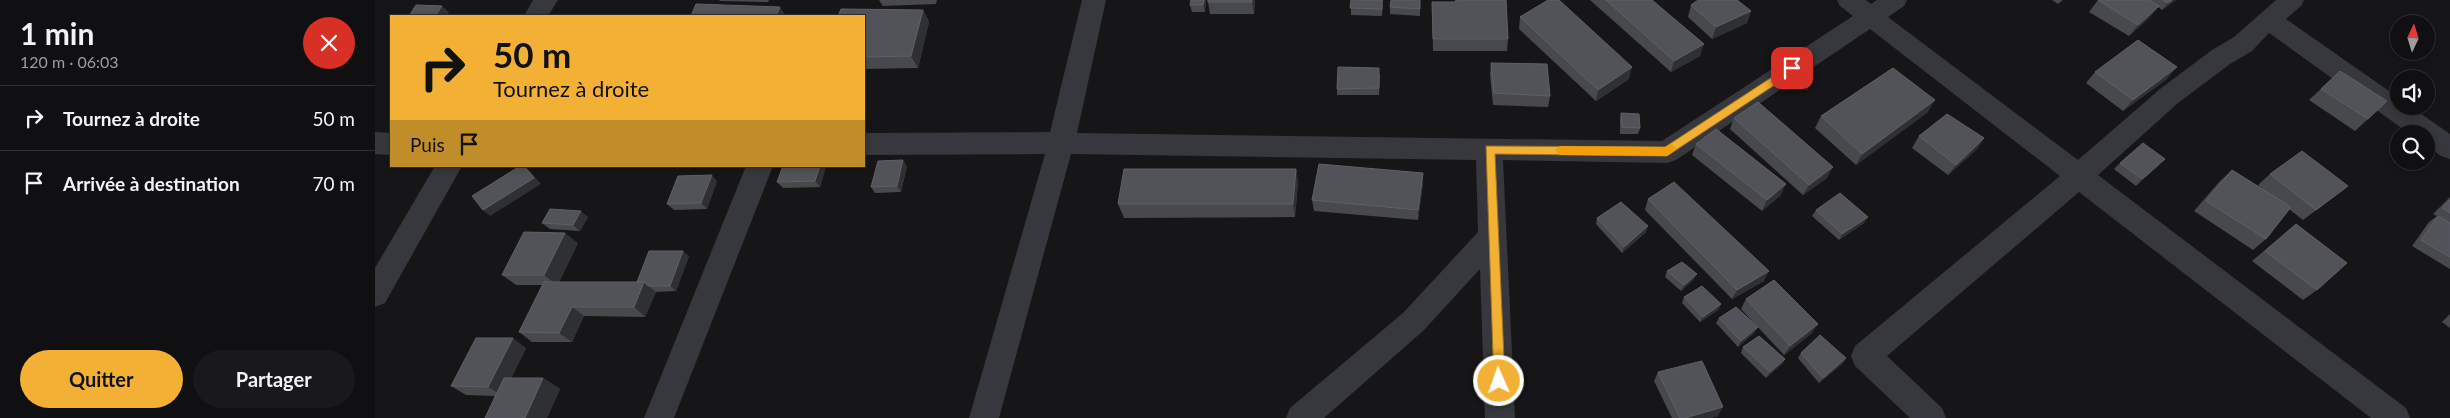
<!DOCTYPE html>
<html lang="fr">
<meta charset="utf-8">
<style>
body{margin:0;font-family:Lato,sans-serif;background:#19191b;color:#f1f3f6;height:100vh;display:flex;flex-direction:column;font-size:19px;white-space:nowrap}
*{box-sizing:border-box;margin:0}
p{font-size:16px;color:#9c9d9f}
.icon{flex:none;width:28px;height:28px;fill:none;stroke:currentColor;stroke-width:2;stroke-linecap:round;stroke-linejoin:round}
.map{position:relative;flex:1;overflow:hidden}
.drawer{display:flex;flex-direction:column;background:#101012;width:375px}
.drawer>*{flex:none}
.banner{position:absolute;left:15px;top:15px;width:475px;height:152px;border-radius:0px;box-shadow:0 2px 8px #0003,0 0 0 1px #303032;background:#f2b134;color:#111;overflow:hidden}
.needle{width:32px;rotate:4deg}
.buttons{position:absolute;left:2015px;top:15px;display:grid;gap:10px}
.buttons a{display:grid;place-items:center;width:45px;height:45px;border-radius:50%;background:#101012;box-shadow:0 2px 8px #0003,0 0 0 1px #303032;font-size:25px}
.pin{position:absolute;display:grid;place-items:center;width:42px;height:42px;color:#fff;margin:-21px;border-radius:10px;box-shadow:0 2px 8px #0006}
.me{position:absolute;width:55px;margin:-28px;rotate:358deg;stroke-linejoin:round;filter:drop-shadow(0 0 4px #0008)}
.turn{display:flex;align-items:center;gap:18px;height:105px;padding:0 20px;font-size:22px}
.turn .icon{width:65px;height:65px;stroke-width:2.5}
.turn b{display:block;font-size:35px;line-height:42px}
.then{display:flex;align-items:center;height:48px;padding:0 20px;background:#0003;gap:10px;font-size:19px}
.round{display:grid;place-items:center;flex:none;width:52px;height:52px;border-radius:26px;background:#19191b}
.summary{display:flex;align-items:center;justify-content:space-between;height:85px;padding:0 20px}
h1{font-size:30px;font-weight:700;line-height:38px}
.cta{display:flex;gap:10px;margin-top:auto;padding:10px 20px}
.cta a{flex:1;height:58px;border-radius:30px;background:#f2b134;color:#111;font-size:20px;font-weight:700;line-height:58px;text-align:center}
.cta a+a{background:#19191b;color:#f1f3f6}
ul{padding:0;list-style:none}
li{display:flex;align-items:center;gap:15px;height:65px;padding:0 20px;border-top:1px solid #303032}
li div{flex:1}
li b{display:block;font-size:19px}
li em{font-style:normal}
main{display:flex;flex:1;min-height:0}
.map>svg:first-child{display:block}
</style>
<main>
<section class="drawer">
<div class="summary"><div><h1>1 min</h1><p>120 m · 06:03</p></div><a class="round" style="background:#d93025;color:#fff"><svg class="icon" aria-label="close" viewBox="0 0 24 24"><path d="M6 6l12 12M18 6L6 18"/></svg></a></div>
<ul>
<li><svg class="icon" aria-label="right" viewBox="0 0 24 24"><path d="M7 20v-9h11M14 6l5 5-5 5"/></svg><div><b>Tournez à droite</b></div><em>50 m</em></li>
<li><svg class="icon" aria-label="arrive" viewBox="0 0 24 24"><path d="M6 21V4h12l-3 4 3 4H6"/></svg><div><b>Arrivée à destination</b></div><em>70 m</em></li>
</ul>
<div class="cta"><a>Quitter</a><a>Partager</a></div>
</section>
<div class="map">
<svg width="2075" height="418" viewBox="0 0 2075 418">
<rect width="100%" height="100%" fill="#161618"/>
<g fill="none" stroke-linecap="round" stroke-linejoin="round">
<g fill="#37383d" fill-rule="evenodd">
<path d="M158,0H183L173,16H149Z"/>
<path d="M707,0H731L702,133L1287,141L1478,16L1465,6L1462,0H1491L1496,4L1502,0H1532L1529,6L1513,17L1703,160L1785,89L1837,50L1859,37L1901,0H1929L1926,6L1911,19L2024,98V106H2035L2075,134V159L2066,156L2051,145V134H2035L1894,33L1877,51L1855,64L1803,103L1723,175L2031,408L2035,418H1996L1704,192L1512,356L1567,408L1571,418H1535L1480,366L1476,356L1480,346L1685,176L1495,29L1301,160L1292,163L1128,160L1140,418H1110L1105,269L1048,331L949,418H911L915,408L1028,313L1103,232L1101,160L696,154L624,418H594L670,154L489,155V133L675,132Z"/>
<path d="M0,132L16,133V155L0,154Z"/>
<path d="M60,166H87L10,303L0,307V268Z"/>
<path d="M371,166H398L299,418H269Z"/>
</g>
</g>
<g fill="#47494d">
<path d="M344,0H394L393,2L345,1Z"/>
<path d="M504,0H562L561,4L508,6Z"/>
<path d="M816,0H831L830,12H817L815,5Z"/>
<path d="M833,0H880L879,14H835L833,2Z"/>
<path d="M976,0H1008L1007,16L976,15Z"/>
<path d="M1045,0V16L1015,14V7Z"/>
<path d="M1080,0H1131L1133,39L1132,51H1058L1057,2H1080Z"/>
<path d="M1215,0H1277L1325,56L1296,72Z"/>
<path d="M1677,0H1688L1683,4Z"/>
<path d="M1723,0H1801L1787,10L1783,7L1774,18L1754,36L1714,12Z"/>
<path d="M1316,5L1376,11L1372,23L1337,39L1313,17Z"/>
<path d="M548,10L554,22L543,68L489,69V16Z"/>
<path d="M1145,17L1254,79L1221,101L1144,29Z"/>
<path d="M1116,63L1175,96L1173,107L1118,105L1115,75Z"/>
<path d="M1720,72L1792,79L1748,111L1711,83Z"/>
<path d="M1005,74L1004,95H962V89Z"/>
<path d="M1946,89L1993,119L1980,131L1934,100Z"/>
<path d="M1553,112L1481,165L1440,128L1446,116Z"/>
<path d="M1246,113L1265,128L1263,134H1245V119Z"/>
<path d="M1359,118L1452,178L1428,195L1355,129Z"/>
<path d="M1544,136L1609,138L1602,149L1573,175L1537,148Z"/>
<path d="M1321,144L1406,195L1387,211L1317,155Z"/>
<path d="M1745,163L1784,165L1761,186L1739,169Z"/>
<path d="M408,166H451L445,187L408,188L402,182Z"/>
<path d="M532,166L526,192L500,193L496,187Z"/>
<path d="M921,169L923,183L920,217L749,218L743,204Z"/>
<path d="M1857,170L1892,192L1883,185L1895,174L1973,186L1928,220L1914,209L1891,239L1878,250L1819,211L1845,181Z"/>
<path d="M1048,173V184L1043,220L939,211L937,200Z"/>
<path d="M342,181L332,209L299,210L292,204Z"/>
<path d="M2075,197V269L2037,246L2054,222L2062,216L2058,214Z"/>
<path d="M1273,199L1389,281L1357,299L1270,210Z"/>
<path d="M1441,210L1489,223L1464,240L1437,216Z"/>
<path d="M213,217L205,231L175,229L167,223Z"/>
<path d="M1222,218L1271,232L1247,253L1221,224Z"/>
<path d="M1921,224L1942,290L1928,300L1877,261Z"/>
<path d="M203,243L184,282H262L314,256L301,291L280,292H281L270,317L209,316L197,342H157L144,332L167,285H141L127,275Z"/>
<path d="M1292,271L1319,279L1306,291L1290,277Z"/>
<path d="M1309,297L1346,304L1343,310L1325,322L1307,303Z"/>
<path d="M1371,299L1437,333L1409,355L1366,309Z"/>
<path d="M2075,314V328L2067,322Z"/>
<path d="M1344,318L1380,332L1363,347L1341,323Z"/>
<path d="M1368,347L1410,359L1407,364L1391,378L1366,353Z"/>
<path d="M151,348L136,378H168L185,389L172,418H110L120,396L91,395L76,386Z"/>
<path d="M1426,353L1471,358L1467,364L1444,383L1423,358Z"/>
<path d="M1283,372L1343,416L1335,418H1297L1279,381Z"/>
</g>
<g fill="#2f3033">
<path d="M829,0H831L830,12L828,5Z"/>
<path d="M877,0H880L879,14L877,2Z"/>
<path d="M1797,0H1801L1787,10L1793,3Z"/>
<path d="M67,6L74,12L72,16H60Z"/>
<path d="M1784,6L1774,18L1754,36L1763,25Z"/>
<path d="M405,7L411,16H401Z"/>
<path d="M548,10L554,22L543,68L536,56Z"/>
<path d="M1376,11L1372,23L1337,39L1341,27Z"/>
<path d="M1329,44L1325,56L1296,72L1299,61Z"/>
<path d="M1257,67L1254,79L1221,101L1223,90Z"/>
<path d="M1802,67L1792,79L1748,111L1758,100Z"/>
<path d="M1560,100L1553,112L1481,165L1487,154Z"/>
<path d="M1609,138L1602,149L1573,175L1581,165Z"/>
<path d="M1790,159L1784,165L1761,186L1767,179Z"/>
<path d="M528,160L532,166L526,192L522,186Z"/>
<path d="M149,166L155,171L166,184L115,216L108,210Z"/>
<path d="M445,166H451L445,187L440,181Z"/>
<path d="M1458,167L1452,178L1428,195L1434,185Z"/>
<path d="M921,169L923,183L920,217L918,204Z"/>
<path d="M1048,173V184L1043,220V210Z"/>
<path d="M337,175L342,181L332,209L326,203Z"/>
<path d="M1411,184L1406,195L1387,211L1392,200Z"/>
<path d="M206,211L213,217L205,231L198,225Z"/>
<path d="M1493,217L1489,223L1464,240L1467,234Z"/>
<path d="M1273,226L1271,232L1247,253L1249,247Z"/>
<path d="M190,233L203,243L182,285L169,275Z"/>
<path d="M308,251L314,256L301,291L295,286Z"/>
<path d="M1394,271L1389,281L1357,299L1362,290Z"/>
<path d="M1322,274L1319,279L1306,291L1309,285Z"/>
<path d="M269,282L281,292L270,317L259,307Z"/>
<path d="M1346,304L1343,310L1325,322L1328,317Z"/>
<path d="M197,307L209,316L197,342L184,333Z"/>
<path d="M1443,324L1437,333L1409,355L1415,346Z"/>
<path d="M1383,327L1380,332L1363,347L1366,341Z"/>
<path d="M138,338L151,348L128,396L113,387Z"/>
<path d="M1471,358L1467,364L1444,383L1448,378Z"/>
<path d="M1410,359L1407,364L1391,378L1395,372Z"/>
<path d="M168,378L185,389L172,418H150Z"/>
<path d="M1348,407L1343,416L1335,418H1310Z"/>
</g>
<g fill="#525359" stroke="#5f6168">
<path d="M816,0H829L828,5H815Z"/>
<rect x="833" y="0" width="44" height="2"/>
<path d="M976,0H1007V9L975,8Z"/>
<path d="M1016,0H1045V9L1015,7Z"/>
<path d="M1081,0H1131L1133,39H1058L1057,2H1081Z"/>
<path d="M1173,0H1184L1257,67L1223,90L1145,17Z"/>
<path d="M1231,0H1277L1329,44L1299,61Z"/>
<path d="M1323,0H1362L1376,11L1341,27L1316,5Z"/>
<path d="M1723,0H1774L1784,6L1763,25Z"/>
<path d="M1788,0H1797L1793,3Z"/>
<path d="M321,4L405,7L401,16H316Z"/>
<path d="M41,5L67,6L60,16H34Z"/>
<path d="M466,9L548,10L536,56L489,57V16H463Z"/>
<path d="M1763,40L1802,67L1758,100L1720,72Z"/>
<path d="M1116,63L1172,64L1175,96L1119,93Z"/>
<path d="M963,67L1004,68V88L962,89Z"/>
<path d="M1518,68L1560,100L1487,154L1446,116Z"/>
<path d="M1965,71L2012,101L1993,119L1946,89Z"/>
<path d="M1383,102L1458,167L1434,185L1359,118Z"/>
<path d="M1246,113L1264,114L1265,128L1247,127Z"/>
<path d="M1572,114L1609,138L1581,165L1544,136Z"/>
<path d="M1341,129L1411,184L1392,200L1321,144Z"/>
<path d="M1768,143L1790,159L1767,179L1745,163Z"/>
<path d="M1927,151L1973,186L1941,210L1895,174Z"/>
<path d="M528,160L522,186L496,187L503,161Z"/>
<path d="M944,164L1048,173L1043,210L937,200Z"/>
<path d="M145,166H149L159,178L108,210L97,196Z"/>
<path d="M408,166H445L440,181L402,182Z"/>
<path d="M749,169H921L918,204H743Z"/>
<path d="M1857,170L1916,207L1891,239L1831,201Z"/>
<path d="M337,175L326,203L292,204L303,176Z"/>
<path d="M1299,182L1394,271L1362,290L1273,199Z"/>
<path d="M1465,193L1493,217L1467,234L1441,210Z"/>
<path d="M2075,200V213L2067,208Z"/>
<path d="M1246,202L1273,226L1249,247L1222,218Z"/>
<path d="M175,209L206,211L198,225L167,223Z"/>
<path d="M2063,216L2075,223V257L2046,240Z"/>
<path d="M1921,224L1972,263L1942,290L1890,251Z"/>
<path d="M149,232L190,233L169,275H127Z"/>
<path d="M274,251H308L295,286H273L269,282H262Z"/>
<path d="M1307,262L1322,274L1309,285L1292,271Z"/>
<path d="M1399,280L1443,324L1415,346L1371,299Z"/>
<path d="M169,282H269L259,307H197L184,333L144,332Z"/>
<path d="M1327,286L1346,304L1328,317L1309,297Z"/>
<path d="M1361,307L1383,327L1366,341L1344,318Z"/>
<path d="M1445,335L1471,358L1448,378L1426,353Z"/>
<path d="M1384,336L1410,359L1395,372L1368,347Z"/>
<path d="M101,338H138L113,387L76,386Z"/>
<path d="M1327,361L1348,407L1310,418H1305L1283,372Z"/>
<path d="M129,378H168L150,418H110Z"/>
</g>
<path fill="#f2b134" stroke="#9d7322" d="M1417,64L1421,66V71L1292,156L1120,154L1130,381L1128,385L1124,387L1119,385L1111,146L1290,147Z"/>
<path fill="#f59e0b" d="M1296,144L1302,149L1292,156L1185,155L1180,150L1185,146L1290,147Z"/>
</svg>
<div class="buttons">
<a><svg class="needle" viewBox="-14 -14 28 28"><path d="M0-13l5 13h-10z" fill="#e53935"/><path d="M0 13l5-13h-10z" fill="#9c9d9f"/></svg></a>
<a><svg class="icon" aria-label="sound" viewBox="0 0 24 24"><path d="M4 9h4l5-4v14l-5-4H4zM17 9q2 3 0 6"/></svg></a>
<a><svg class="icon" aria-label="search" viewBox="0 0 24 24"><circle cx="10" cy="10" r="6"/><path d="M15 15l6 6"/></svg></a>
</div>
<div class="pin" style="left:1417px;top:68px;background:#d93025"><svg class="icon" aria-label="arrive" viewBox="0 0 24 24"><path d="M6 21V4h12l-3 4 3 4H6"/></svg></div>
<svg class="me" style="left:1124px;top:381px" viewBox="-20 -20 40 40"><circle r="17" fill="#f2b134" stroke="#fff" stroke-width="3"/><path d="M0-11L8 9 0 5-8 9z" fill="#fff"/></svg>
<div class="banner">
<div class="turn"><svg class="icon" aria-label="right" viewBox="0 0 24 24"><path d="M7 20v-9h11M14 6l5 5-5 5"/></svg><div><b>50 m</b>Tournez à droite</div></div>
<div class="then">Puis<svg class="icon" aria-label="arrive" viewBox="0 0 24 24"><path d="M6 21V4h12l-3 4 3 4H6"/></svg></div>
</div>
</div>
</main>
